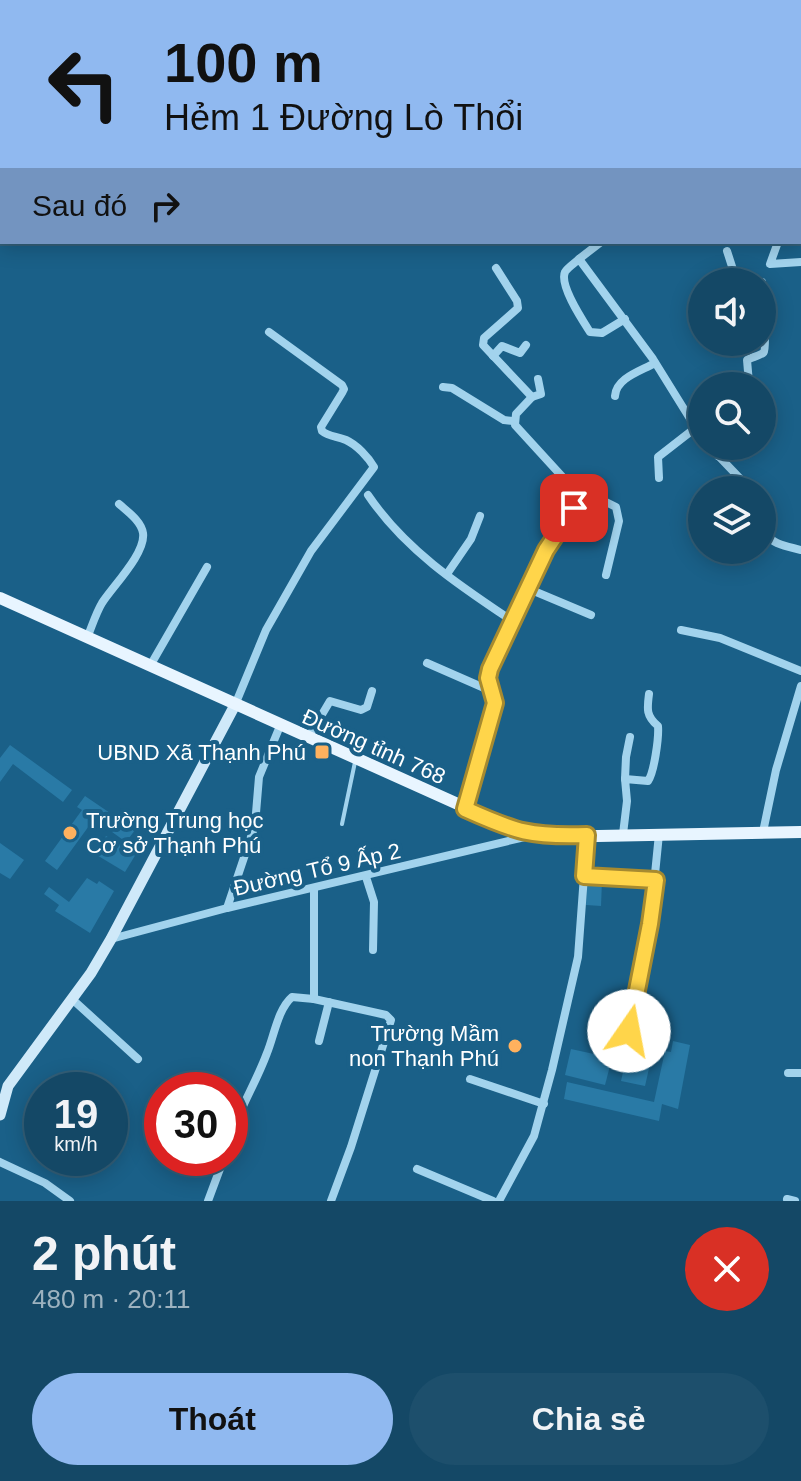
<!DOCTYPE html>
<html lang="vi">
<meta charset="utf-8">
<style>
body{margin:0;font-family:Arial,sans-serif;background:#1d4f6c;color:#f1f3f6;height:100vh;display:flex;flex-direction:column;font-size:30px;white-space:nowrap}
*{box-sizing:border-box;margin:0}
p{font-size:26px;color:#9db2bf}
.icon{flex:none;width:44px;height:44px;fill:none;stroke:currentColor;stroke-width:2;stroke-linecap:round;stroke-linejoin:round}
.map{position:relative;height:1201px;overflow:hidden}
.drawer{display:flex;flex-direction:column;background:#144866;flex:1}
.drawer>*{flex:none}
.hud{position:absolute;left:0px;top:0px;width:802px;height:244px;box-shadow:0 4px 20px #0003,0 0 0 2px #33607a;background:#90b9f0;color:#111;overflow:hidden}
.fabs{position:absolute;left:688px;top:268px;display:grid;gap:16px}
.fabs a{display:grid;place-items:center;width:88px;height:88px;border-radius:50%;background:#144866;box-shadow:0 4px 20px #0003,0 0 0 2px #33607a;font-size:40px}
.speed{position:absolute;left:24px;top:1072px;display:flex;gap:16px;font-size:40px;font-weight:700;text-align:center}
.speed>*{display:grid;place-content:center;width:104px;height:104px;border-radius:50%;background:#144866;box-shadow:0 4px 20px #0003,0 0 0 2px #33607a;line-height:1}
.speed small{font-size:20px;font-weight:400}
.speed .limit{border:12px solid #d22;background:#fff;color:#111}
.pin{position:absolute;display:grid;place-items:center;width:68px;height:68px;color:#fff;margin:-34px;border-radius:16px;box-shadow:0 4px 12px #0006}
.me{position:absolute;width:88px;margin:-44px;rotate:12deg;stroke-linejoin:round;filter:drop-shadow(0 0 6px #0008)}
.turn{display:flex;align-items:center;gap:28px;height:168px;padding:0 32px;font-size:36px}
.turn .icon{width:104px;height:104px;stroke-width:2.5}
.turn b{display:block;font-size:56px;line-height:68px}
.then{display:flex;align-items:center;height:76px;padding:0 32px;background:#0003;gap:16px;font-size:30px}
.round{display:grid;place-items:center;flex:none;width:84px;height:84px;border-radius:42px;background:#1d4f6c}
.overview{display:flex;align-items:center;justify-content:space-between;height:136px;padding:0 32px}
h1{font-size:48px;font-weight:600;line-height:60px}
.button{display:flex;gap:16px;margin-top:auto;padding:16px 32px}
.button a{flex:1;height:92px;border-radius:48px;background:#90b9f0;color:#111;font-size:32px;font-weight:600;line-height:92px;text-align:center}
.button a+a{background:#1d4f6c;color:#f1f3f6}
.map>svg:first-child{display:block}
</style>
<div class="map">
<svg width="801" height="1201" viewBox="0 0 801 1201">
<rect width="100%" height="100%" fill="#1a6088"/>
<g fill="#297aa6">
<path d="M10,745L72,790L63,802L13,764L0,782V758Z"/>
<path d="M85,796L135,830L126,842L94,819L57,870L45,861L82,810L77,807Z"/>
<path d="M106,836L136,854L125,872L95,854Z"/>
<path d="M0,843L24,860L10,879L0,873Z"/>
<path d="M87,878L97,884L99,881L114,891L90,933L55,911L59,905L44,894L49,887L69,902Z"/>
<path d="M587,879L602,880L601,906L586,905Z"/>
<path d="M673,1041L690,1045L678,1109L662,1104L659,1121L564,1099L567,1082L654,1102L665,1051L671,1052Z"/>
<path d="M571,1049L612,1058L605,1085L565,1075Z"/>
<path d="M626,1059L650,1064L645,1086L621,1081Z"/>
</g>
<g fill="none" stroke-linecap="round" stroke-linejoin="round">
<path stroke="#a2d3ed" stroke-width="4" d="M342,824L355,762"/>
<g stroke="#a2d3ed" stroke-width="8">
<path d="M729,2L730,0"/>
<path d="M778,242L770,264L801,262"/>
<path d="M727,251L737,282"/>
<path d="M579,259L601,242"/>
<path d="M496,268L517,301L518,308L484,338L483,345L532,397L516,414L515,425L579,495L574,508L546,550L514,622"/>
<path d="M625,319L602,333L590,332C583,321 559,285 565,272C567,268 576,262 579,259L653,359L702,438"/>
<path d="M493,356L502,346L520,353L526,345"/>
<path d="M749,383L747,360C751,357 761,356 764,352C767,349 763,291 762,282"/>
<path d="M443,387L452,388L504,420L513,421"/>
<path d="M615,396C616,378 641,371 655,363"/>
<path d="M532,397L541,394L538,379"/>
<path d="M709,446L751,490"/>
<path d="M718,456L735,446"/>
<path d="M659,478L658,457L694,429"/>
<path d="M368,495C405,550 460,586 514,622L490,669L488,678L495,703L465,809"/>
<path d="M579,495L598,498L616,507L619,521L606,575"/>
<path d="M762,506C764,540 767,542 801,550"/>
<path d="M447,574L471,539L480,516"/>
<path d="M529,589L591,615"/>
<path d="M681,630L720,638L801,671"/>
<path d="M87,638C92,626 96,613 102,603C113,586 146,553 143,533C141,521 128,512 119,504"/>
<path d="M427,663L491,691"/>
<path d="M150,666L207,567"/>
<path d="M235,705L266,630L311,551L374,467C368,457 357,445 346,440C337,436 329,437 322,431L321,427L342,393L344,389L342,385L269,332"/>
<path d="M308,738L330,701L361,710L367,707L372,691"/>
<path d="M625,779L626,757L630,737"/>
<path d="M763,832L776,770L801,686"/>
<path d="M623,834L627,801L625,779L648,781C654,773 659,738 658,726C646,716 647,709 649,694"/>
<path d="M584,876L656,880"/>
<path d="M366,877L374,902L373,950"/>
<path d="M314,889V999L386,1015L391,1020L351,1147L331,1201"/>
<path d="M227,908L255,825L259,777L280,726"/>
<path d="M111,939L227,908L529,836"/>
<path d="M72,999L138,1059"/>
<path d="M629,1031L650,924L659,834"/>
<path d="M319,1041L329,1002"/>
<path d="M788,1073H801"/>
<path d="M470,1079L544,1104"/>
<path d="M230,1139C239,1109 256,1083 267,1053C274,1036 278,1009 292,997L314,999"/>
<path d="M0,1162L45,1183L70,1201"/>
<path d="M417,1169L493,1201"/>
<path d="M787,1199L795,1201"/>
<path d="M208,1201L224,1158"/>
<path d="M499,1201L534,1136L552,1070L578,957L587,835"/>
</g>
<path stroke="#cfe9f9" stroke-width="11" d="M0,1115L8,1086L91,973L111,939L235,705"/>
<path stroke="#e8f5ff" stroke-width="12" d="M0,598L520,832L547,837L801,832"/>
</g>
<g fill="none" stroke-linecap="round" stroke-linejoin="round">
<g stroke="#a68a30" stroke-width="20">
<path id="route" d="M574,508L546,550L490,669L488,678L495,703L465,809C516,832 531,837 587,835L584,876L656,880L650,924L629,1031"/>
</g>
<use href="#route" stroke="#ffd54a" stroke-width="14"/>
</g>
<g fill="#ffb15e" stroke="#1a6088" stroke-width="3">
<rect x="314" y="744" width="16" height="16" rx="4"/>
<circle cx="70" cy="833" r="8"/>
<circle cx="515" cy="1046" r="8"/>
</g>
<g text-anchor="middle" stroke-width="8" stroke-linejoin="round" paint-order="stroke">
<g font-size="22" fill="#fff" stroke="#1a6088">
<text transform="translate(374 746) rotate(24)" y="8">Đường tỉnh 768</text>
<text transform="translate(317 869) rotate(-13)" y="8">Đường Tổ 9 Ấp 2</text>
</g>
<g font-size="22" fill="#fff" stroke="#1a6088" text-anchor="end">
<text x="306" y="760">UBND Xã Thạnh Phú</text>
<text x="86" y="828" text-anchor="start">Trường Trung học<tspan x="86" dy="25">Cơ sở Thạnh Phú</tspan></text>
<text x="499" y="1041">Trường Mầm<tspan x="499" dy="25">non Thạnh Phú</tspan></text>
</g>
</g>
</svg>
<div class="fabs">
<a><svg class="icon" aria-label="sound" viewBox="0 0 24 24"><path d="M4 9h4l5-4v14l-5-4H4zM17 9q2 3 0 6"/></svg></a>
<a><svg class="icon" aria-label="search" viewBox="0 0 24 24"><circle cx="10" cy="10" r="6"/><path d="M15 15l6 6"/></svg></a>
<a><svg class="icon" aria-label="layers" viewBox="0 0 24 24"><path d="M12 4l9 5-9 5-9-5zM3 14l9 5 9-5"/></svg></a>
</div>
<div class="speed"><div>19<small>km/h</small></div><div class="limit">30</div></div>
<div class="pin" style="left:574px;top:508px;background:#d93025"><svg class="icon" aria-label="arrive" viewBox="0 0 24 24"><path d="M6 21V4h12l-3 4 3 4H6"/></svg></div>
<svg class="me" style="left:629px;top:1031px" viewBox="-20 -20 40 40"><circle r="19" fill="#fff"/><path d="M0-13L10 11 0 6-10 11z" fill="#ffd54a"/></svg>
<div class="hud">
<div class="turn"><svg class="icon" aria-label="left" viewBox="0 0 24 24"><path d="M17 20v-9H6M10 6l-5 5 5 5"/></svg><div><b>100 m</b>Hẻm 1 Đường Lò Thổi</div></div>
<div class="then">Sau đó<svg class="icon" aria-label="right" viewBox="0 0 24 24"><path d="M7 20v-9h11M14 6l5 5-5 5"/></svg></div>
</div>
</div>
<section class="drawer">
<div class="overview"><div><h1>2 phút</h1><p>480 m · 20:11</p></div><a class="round" style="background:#d93025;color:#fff"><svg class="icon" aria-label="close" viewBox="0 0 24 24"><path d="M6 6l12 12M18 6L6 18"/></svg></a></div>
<div class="button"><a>Thoát</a><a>Chia sẻ</a></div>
</section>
